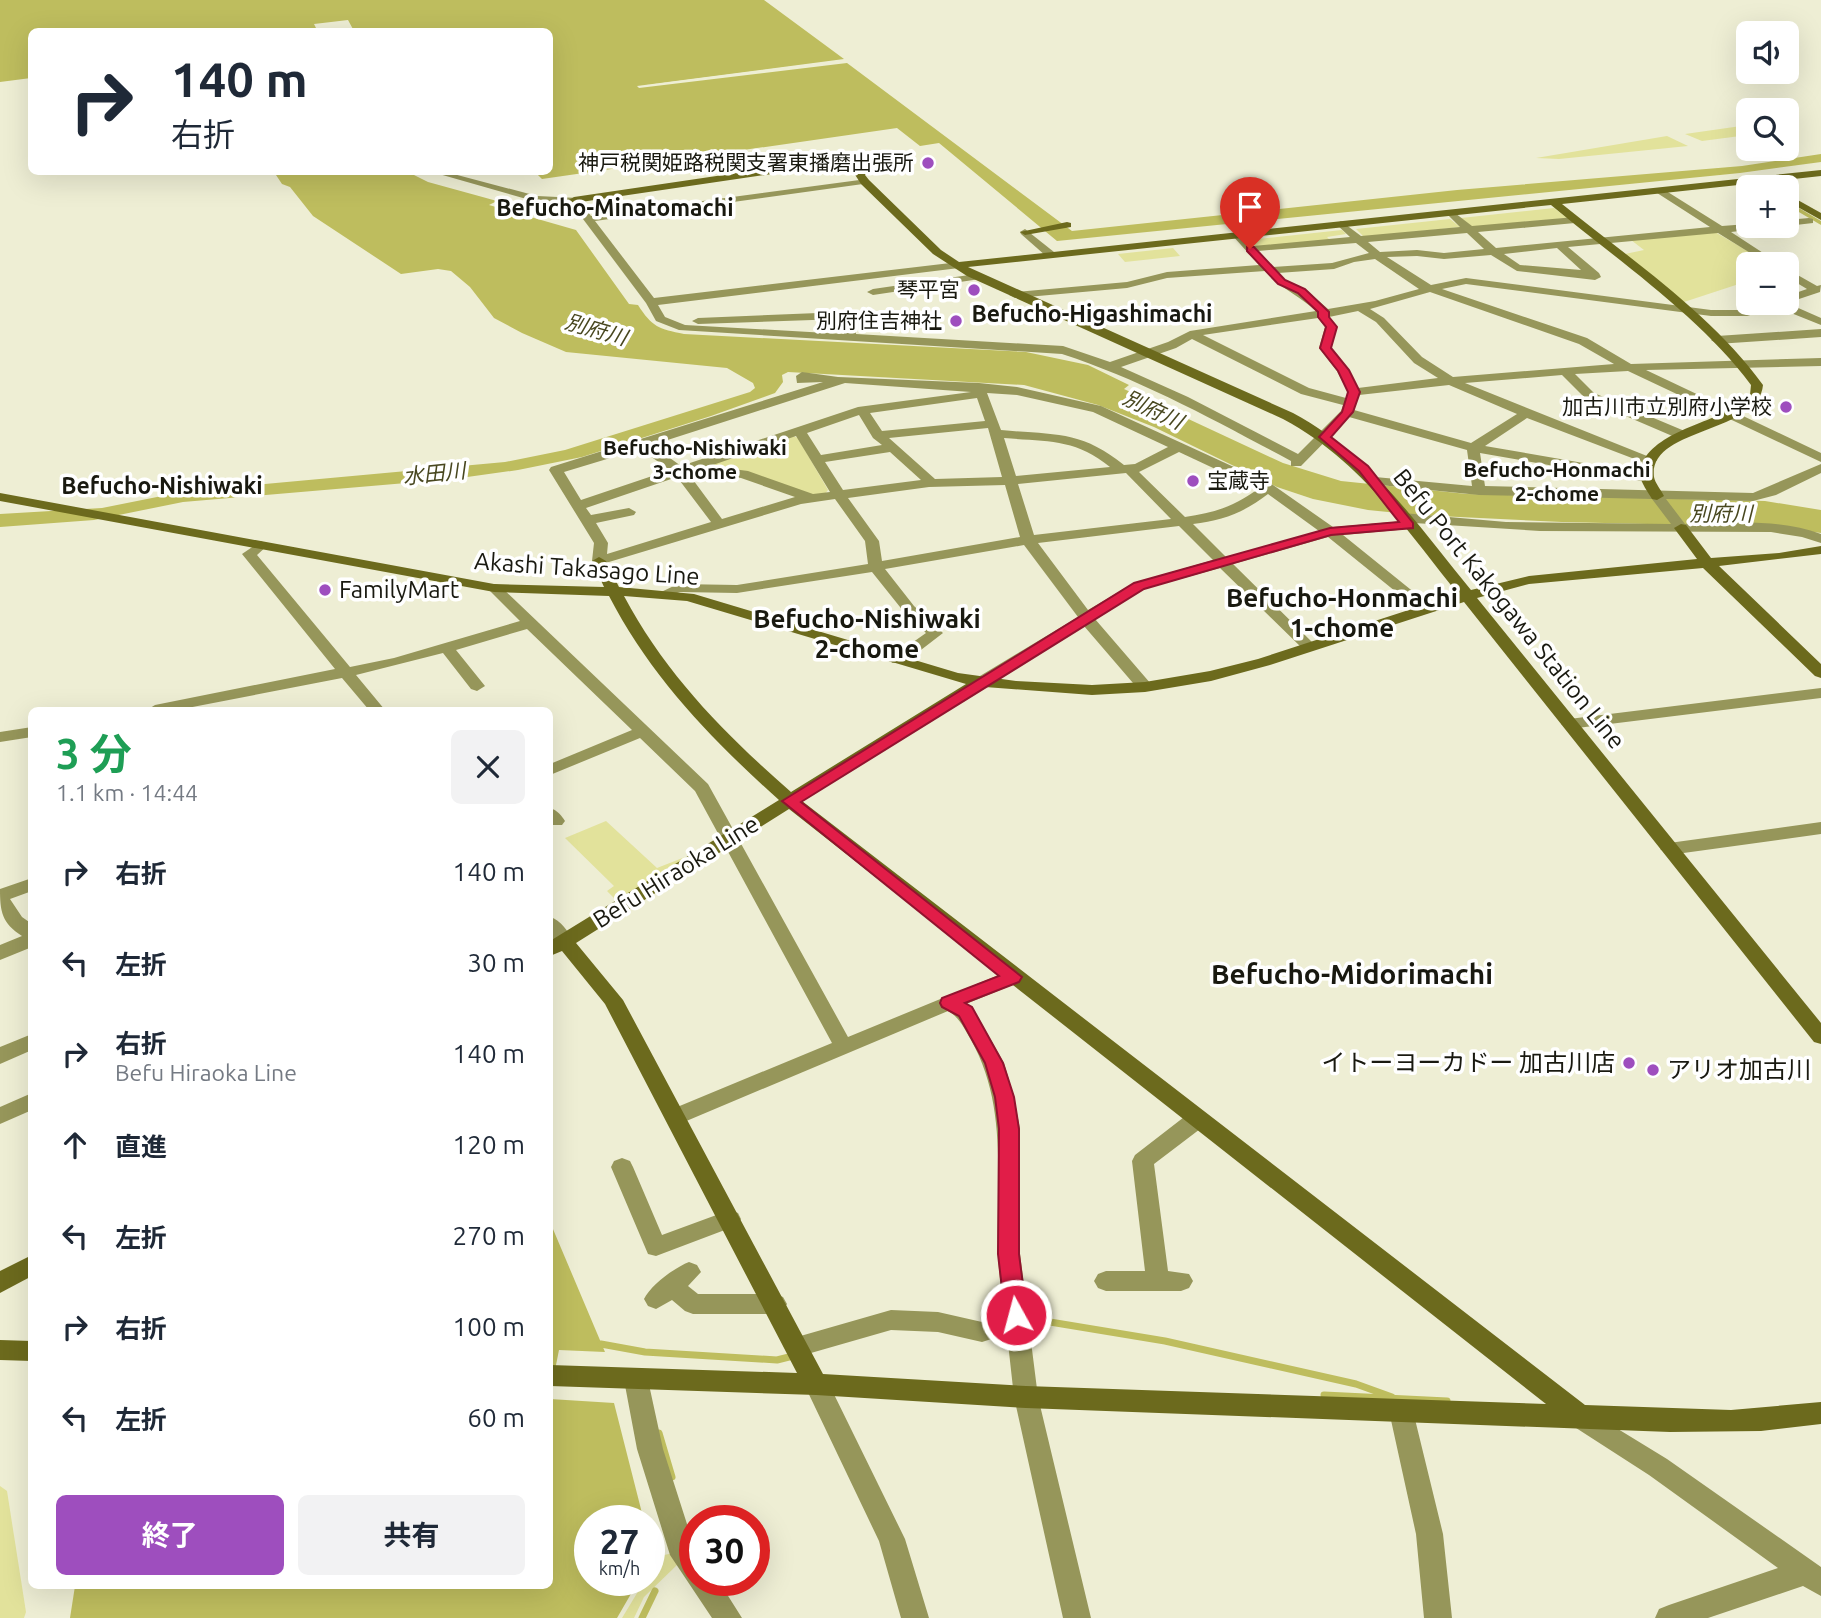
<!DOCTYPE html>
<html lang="ja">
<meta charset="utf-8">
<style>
body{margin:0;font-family:Ubuntu,"Noto Sans JP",sans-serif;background:#f2f2f3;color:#1f2937;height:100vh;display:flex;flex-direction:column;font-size:26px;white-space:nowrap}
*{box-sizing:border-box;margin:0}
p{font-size:23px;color:#747a83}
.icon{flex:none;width:38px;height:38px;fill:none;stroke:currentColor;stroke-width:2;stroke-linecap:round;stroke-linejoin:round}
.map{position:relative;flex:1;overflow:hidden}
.sheet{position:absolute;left:28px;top:707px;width:525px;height:882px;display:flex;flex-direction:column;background:#fff;border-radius:10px;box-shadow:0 7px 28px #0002}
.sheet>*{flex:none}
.guide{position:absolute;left:28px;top:28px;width:525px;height:147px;border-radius:10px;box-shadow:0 7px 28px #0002;background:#fff;color:#1f2937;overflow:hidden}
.controls{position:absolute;left:1736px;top:21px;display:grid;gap:14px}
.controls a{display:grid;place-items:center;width:63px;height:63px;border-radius:10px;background:#fff;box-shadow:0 7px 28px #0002;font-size:35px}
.speed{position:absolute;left:574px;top:1505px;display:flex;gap:14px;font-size:35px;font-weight:700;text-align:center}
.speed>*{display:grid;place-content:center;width:91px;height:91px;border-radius:50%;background:#fff;box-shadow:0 7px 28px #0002;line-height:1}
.speed small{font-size:18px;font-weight:400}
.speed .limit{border:10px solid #d22;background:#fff;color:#111}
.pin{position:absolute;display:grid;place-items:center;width:60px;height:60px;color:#fff;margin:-72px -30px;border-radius:50% 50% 50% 0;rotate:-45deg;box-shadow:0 0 7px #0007}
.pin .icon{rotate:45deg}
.me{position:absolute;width:77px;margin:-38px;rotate:353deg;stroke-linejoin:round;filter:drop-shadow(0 0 5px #0008)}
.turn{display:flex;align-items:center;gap:24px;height:147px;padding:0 28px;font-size:32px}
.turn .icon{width:91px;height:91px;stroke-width:2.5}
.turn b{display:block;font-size:49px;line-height:60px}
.round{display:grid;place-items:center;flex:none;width:74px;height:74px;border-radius:10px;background:#f2f2f3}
.headline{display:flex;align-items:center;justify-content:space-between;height:119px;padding:0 28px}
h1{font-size:42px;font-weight:700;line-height:52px;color:#1e9e55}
.primary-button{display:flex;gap:14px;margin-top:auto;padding:14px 28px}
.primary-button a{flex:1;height:80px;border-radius:10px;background:#9e4ebe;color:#fff;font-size:28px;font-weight:700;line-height:80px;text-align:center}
.primary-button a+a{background:#f2f2f3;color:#1f2937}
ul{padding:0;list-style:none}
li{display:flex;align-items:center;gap:21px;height:91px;padding:0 28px}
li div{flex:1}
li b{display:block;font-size:26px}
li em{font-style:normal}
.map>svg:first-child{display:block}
</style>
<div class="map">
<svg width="1821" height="1618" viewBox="0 0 1821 1618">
<rect width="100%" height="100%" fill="#eeeed4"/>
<g fill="#e2e29b">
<path d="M1748,125V135L1702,141L1685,134Z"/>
<path d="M1667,136L1688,146L1559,159L1536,158Z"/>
<path d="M1554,208L1567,218L1472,227L1461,218Z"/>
<path d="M1450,219L1460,227L1364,237L1356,229Z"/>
<path d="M1342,230L1346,234L1327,237L1330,240L1256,247L1249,240Z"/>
<path d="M1715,232L1770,264H1748V281L1684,302L1625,254L1644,250L1631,240Z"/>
<path d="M1173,248L1180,256L1125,262L1118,254Z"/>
<path d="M793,436L798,438L828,490L825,494L807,496L702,466Z"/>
<path d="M606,821L657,868L685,857V860L617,901L607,891L614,886L565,838Z"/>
<path d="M0,1486L7,1491L26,1612L24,1618H0Z"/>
<path d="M674,1553L678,1564L644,1597L634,1618H622L645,1580H649V1572L659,1556Z"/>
</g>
<g fill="#bebd5e">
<path d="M0,0H764L844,59L637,86L639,88L847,63L1072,231L1457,190L1742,166L1821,154V162L1740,173L1057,241L939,143L920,146L897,128L542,179L535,172H550V32L354,31L348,20L314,24L318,32H32L31,78L0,82Z"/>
<path d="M274,172H408L428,182L497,201L489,205L576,230L629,304L638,305C652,327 659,329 684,334L1026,352L1088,365L1129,385L1124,389L1283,463L1341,481L1467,494L1765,501L1821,510V533L1775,527L1562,522L1418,515L1368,510L1313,499L1277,487L1154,427L1098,405L1024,385L788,372L782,375L783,382L775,393L711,416L582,457L518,470L453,479L183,502L94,520L0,527V514L102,508L187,491L505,462L565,450L750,392L755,388L753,383L727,368L566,352L522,333L494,318L470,287L451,271L438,269L401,274L313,216L290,187L282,184Z"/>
<path d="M550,1222L605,1352L559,1350L550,1395Z"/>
<path d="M550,1399L614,1403L644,1521H590V1580H639L617,1618H70L75,1586H550Z"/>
</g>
<path fill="#eeeed4" d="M843,60L845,62L639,86Z"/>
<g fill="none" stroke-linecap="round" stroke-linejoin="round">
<path stroke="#bebd5e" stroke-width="3.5" d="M1787,203L1821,223"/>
<g stroke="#bebd5e" stroke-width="7">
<path d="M1023,1327L1044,1321L1165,1341L1356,1384L1392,1397"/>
<path d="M601,1344L645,1352L777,1360L793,1356"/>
<path d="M1324,1395L1447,1401"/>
<path d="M659,1433L672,1477"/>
<path d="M642,1618L655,1591"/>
</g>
<g fill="#96965a" fill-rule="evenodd">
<path d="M432,172H446L537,196L578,198L591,216L867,179L868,181L863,184L595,221L654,298L959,262L964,265L959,268L658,305L665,317L685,325L844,334L841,319L698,324L692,321L698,318L843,312L855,318L856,334L1063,346L1110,362L1168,342L1190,331L1316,311C1300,296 1280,288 1265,271L1167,278L1127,288L1015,298L1009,295L1015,292L1127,282L1167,272L1259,265L1232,235L1237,232L1253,246L1350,237L1336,224L1341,221L1361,236L1460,227L1446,213L1451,210L1472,226L1575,217L1580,220L1575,223L1478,232L1496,248L1710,227L1654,191L1663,189L1722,226L1748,224L1762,226L1757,229L1731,232L1780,264H1768L1718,233L1568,247L1599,273L1601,277L1595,280L1517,271L1491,255L1444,259L1417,256L1387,257L1431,285L1466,278L1711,310H1746L1766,303H1787V296L1807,289L1787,277V269L1817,286L1821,285L1820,292L1787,303L1821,318V325L1776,307L1747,316H1711L1466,284L1442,289L1587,338L1631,364L1821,358V366L1646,370L1821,453V462L1628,371L1575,374L1594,393L1687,432V438H1677L1586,399L1562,375L1465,383L1657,460L1650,464L1645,463L1527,418L1485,446L1647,474L1654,478L1647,482L1480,453L1485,486L1753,493L1821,464V473L1776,495L1753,501L1666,499L1685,524C1730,523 1778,518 1821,534V543L1802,537L1771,532L1540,531L1414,523V528L1409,529L1343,535L1431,606L1434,609L1426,614L1421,612L1328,537L1233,564L1314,644L1317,647L1314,650H1304L1220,568L1144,589L1095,619L1151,684L1153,687L1151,690H1139L1084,626L987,685H975L973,682L975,679L1078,617L1024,545L885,569L914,606L943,633L904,663H892L890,660L892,657L926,633L904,612L872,572L737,593L680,592L666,597L659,593L678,584L737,585L868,564L865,541L835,499L801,504L599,565L592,561L594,543L549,470L551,467L823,382L797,383L796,376L802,372L838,377L979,383L1017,387L1101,406L1273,485L1333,527L1404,521L1396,517L1403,513L1506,522L1671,524L1652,499L1479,495L1370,484L1368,481L1375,477L1472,486L1467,450L1349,417L1301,466H1291V461C1216,421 1142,380 1062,354L679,330L656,321L646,303L571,203L537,202ZM1467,233L1484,249L1444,253L1417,250L1380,252L1368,242ZM1356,243L1369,253L1332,263L1273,267L1258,251ZM1557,248L1581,270L1520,265L1504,254ZM1375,259L1419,289L1375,301L1328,309L1305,289L1285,280L1278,273L1334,269L1354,262ZM1430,292L1579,344L1614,364L1453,377L1422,357L1384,318L1370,309ZM1358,311L1376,322L1414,363L1438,378L1358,388L1349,370L1331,348L1337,327L1329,317ZM1318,318L1325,327L1319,348L1337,371L1348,392L1346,398L1309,388L1203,335ZM1192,339L1301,394L1343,405L1341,411L1298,454L1188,397L1121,367L1176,348ZM845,383L971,392L858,407L681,466L652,445ZM1449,385L1517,414L1471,443L1354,410L1359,395ZM987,393L1017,395L1093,412L1168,447L1135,464L1124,465C1081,430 1054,435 1001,430ZM977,398L985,421L882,431L870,413ZM859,415L873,438L882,445L821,455L807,433ZM988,428L1002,477L935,479L889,438ZM796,436L830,492L813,494L748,471L710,466ZM1004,438C1047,442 1075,438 1110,467L1016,476ZM640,449L670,470L581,500L564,472ZM890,452L921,480L843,490L825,462ZM1179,452L1258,489C1235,506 1214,513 1185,517L1139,472ZM694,471L741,478L795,497L722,519L688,473ZM1126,473L1171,519L1034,535L1018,484ZM677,477L711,522L607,554L608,543L596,523L634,515L636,512L629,508L591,515L586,508ZM1005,485L1020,537L882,561L879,541L848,498L929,487ZM1268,494L1319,531L1226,557L1193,524C1222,521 1245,512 1268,494ZM1179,526L1213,560L1134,583L1088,610L1038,543Z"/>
<path d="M1809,218L1813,219V223L1787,226H1785L1787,220Z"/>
<path d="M1025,229L1054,252V256H1046L1021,234L1020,232Z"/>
<path d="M976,274L980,275V279L873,295L867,292L873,289Z"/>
<path d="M1821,329V337L1717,344L1711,340L1717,336Z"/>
<path d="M261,541L268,545L257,555L350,667L394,658L520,621L487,588L494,584L499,585L708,784L848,1037L1006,972H1020L1023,977L1020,982L966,1004L972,1007L1004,1063L1014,1097L1020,1129V1254L1038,1397L1091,1618H1063L1014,1397L1007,1334L982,1342L938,1332L891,1330L797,1357L789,1354L785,1347L789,1340L797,1337L891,1310L938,1312L982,1322L1004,1311C1002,1291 998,1271 998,1251C996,1179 1008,1106 971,1040C964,1028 960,1018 948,1011L684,1122L677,1124L670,1122L666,1116L670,1110L832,1043L695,791L640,738L550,775V764L632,730L527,629L456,650L485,686L477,691L471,689L443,653L356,675L385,710H369L342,678L177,710H147L155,705L335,669L242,554Z"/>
<path d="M1821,688V698L1569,729L1561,724L1569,719Z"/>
<path d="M32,727V737L0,742V732Z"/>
<path d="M550,808C557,810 561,815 565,821L562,825H550Z"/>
<path d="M1821,822V834L1669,855L1660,849L1669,843Z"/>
<path d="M32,878V891L10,899L22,917L32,924V947L0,960V945L22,936C2,923 0,912 0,889Z"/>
<path d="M550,917C561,920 568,932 574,941L571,946H557L550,936Z"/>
<path d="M32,1034V1050L0,1064V1047Z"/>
<path d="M32,1093V1110L0,1124V1107Z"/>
<path d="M1196,1112L1204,1114L1207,1120L1204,1126L1154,1164L1168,1271L1189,1274L1193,1281L1189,1288L1181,1291H1106L1098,1288L1094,1281L1098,1274L1106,1271H1145L1132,1161L1135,1155L1188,1114Z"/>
<path d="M622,1158L630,1161L633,1167L662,1235L730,1210L738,1213L741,1219L738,1225L656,1256L648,1254L611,1167L614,1161Z"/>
<path d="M689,1262L697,1265L701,1272L688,1286L698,1294H775L783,1297L787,1304L783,1311L775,1314H693L685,1311L672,1300L656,1309L648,1306L644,1299C651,1285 674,1268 689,1262Z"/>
<path d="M636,1369L645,1372L648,1380L663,1449L695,1549V1580H718L742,1618H712L670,1555L637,1449L624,1380L627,1372Z"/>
<path d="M816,1373L825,1376L905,1539L929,1618H901L879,1541L804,1384L807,1376Z"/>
<path d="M1401,1400L1410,1403L1413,1411L1443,1534L1452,1618H1424L1416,1534L1389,1411L1392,1403Z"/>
<path d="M1582,1407L1667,1459L1821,1567V1596L1803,1586L1708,1618H1655L1659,1609L1669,1605L1778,1568L1649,1475L1573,1426L1570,1418L1573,1410Z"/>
</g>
<g fill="#6c6a1d" fill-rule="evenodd">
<path d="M833,159L848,161L867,170L869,172L865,175L869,180L941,250L959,262L1821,170V176L1562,204C1629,258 1713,315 1763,385C1759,434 1648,427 1654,477C1655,483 1661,490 1664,496L1657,500L1652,499C1648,492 1641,483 1640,475C1640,438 1703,424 1728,411C1736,407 1743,401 1750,395L1751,385C1701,317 1616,259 1551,205L968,267L1293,413C1371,455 1416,523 1471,590L1529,576L1697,559L1674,528L1681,524L1686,525L1711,558L1779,553L1821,546V554L1719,566L1821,664V678L1815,676L1703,568L1529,584L1477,598L1821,1023V1044L1814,1042L1464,602L1270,665L1211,681L1145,692L1092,695L985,687L802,801L1585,1405L1731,1410L1821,1402V1424L1761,1431L1670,1432L1026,1408L816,1395L550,1386V1365L797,1373L605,1004L562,951L550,956V941L779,800C711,739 651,677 609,596L494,592L0,501V493L494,584L604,587L592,561L599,557L606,561L619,587L694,594L958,673L1016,681L1092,685L1145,682L1210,671L1258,659L1458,594C1404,527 1361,461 1283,419L967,276L933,254L861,184L852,170L833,165L574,203L569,200L574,197ZM624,596L687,601L966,684L791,792C725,734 666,675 624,596ZM789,809L1546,1404L1026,1386L823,1374L623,1000L576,943Z"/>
<path d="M1787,194L1821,213V220L1787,201Z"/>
<path d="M1067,222L1071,223V227L1025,235L1020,232Z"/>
<path d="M32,1255V1276L0,1293V1271Z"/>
<path d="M0,1340L32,1341V1361L0,1360Z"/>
</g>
</g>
<path fill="#e11d48" stroke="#92132f" stroke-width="2" d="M1247,247H1254L1285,280L1305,289L1329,312V317L1337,327L1331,348L1349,370L1360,392L1353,412L1331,437L1368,466L1413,523V528L1331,535L1144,589L801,802L1022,977L1019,982L965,1003L972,1007L1003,1063L1014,1097L1019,1129V1254L1027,1315L1024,1322L1016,1324L1008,1322L1005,1315L998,1254L999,1129L995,1097L985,1063L959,1016L942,1007L940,1003L942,998L999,976L782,801L1134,583L1330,528L1399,522L1359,471L1319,437L1342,412L1348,392L1338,371L1320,348L1326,327L1318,317V312L1298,293L1278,284L1247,251Z"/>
<g fill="#9e4ebe" stroke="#fff" stroke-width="2.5">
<circle cx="928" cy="163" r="7"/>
<circle cx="974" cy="290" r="7"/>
<circle cx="956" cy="321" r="7"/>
<circle cx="1786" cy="407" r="7"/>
<circle cx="1193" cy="481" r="7"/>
<circle cx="325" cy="590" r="7"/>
<circle cx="1629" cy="1063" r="7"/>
<circle cx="1653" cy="1070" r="7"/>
</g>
<g text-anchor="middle" stroke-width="7" stroke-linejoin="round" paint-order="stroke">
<g font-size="21" fill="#191910" stroke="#fff" text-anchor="end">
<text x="914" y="170">神戸税関姫路税関支署東播磨出張所</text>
<text x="960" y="297">琴平宮</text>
<text x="942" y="328">別府住吉神社</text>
<text x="1772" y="414">加古川市立別府小学校</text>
<text x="1207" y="488" text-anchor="start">宝蔵寺</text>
</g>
<g font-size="21" font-style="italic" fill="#48471f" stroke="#fff">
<text transform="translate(596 330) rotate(16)" y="7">別府川</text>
<text transform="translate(1153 410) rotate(25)" y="7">別府川</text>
<text transform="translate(434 474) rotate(-6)" y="7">水田川</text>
<text x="1721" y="521">別府川</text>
</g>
<g font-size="21" font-weight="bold" fill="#191910" stroke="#fff">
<text x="695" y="455">Befucho-Nishiwaki<tspan x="695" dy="24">3-chome</tspan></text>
<text x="1557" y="477">Befucho-Honmachi<tspan x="1557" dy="24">2-chome</tspan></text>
</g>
<g font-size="23" font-weight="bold" fill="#191910" stroke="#fff">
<text x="615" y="216">Befucho-Minatomachi</text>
<text x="1092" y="322">Befucho-Higashimachi</text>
<text x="162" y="494">Befucho-Nishiwaki</text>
</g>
<g font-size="24" fill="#191910" stroke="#fff">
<text transform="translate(587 569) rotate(4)" y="8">Akashi Takasago Line</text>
<text transform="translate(1509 609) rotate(51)" y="8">Befu Port Kakogawa Station Line</text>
<text transform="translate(676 872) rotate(-32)" y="8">Befu Hiraoka Line</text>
</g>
<g font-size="24" fill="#191910" stroke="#fff" text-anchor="start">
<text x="339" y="598">FamilyMart</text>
<text x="1615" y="1071" text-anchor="end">イトーヨーカドー 加古川店</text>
<text x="1667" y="1078">アリオ加古川</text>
</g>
<g font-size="26" font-weight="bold" fill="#191910" stroke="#fff">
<text x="1342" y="607">Befucho-Honmachi<tspan x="1342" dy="30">1-chome</tspan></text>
<text x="867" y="628">Befucho-Nishiwaki<tspan x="867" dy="30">2-chome</tspan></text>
</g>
<g font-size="28" font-weight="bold" fill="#191910" stroke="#fff">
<text x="1352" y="984">Befucho-Midorimachi</text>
</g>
</g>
</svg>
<div class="controls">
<a><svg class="icon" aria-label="sound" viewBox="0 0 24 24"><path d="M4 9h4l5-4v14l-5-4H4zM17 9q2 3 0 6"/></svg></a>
<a><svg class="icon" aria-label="search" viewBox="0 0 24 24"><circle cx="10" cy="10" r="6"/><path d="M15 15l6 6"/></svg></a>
<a>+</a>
<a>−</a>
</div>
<div class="speed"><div>27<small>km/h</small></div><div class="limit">30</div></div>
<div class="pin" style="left:1250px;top:249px;background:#d93025"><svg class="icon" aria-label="arrive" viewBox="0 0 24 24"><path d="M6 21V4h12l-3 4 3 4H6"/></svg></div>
<svg class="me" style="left:1016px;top:1315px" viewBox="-20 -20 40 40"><circle r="17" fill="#e11d48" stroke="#fff" stroke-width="3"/><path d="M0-11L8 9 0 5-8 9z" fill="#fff"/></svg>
<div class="guide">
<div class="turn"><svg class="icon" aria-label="right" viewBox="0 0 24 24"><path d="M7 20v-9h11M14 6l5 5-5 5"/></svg><div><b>140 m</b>右折</div></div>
</div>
<section class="sheet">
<div class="headline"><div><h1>3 分</h1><p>1.1 km · 14:44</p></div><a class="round"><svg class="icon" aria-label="close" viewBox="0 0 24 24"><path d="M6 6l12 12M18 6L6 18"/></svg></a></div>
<ul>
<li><svg class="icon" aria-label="right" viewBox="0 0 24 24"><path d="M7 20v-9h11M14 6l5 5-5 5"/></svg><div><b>右折</b></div><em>140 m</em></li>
<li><svg class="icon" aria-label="left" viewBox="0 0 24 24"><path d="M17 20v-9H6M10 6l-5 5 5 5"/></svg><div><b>左折</b></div><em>30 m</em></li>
<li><svg class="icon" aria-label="right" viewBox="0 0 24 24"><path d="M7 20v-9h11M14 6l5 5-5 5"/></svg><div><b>右折</b><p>Befu Hiraoka Line</p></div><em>140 m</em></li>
<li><svg class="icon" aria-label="ahead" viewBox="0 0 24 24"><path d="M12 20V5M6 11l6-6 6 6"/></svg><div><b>直進</b></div><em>120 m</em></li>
<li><svg class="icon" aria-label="left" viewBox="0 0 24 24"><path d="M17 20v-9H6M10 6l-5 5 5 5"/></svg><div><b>左折</b></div><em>270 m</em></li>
<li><svg class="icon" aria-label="right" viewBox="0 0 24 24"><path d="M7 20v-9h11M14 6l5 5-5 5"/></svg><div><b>右折</b></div><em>100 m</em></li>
<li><svg class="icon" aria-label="left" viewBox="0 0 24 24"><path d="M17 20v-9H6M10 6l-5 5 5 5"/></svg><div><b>左折</b></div><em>60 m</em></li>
</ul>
<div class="primary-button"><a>終了</a><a>共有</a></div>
</section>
</div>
